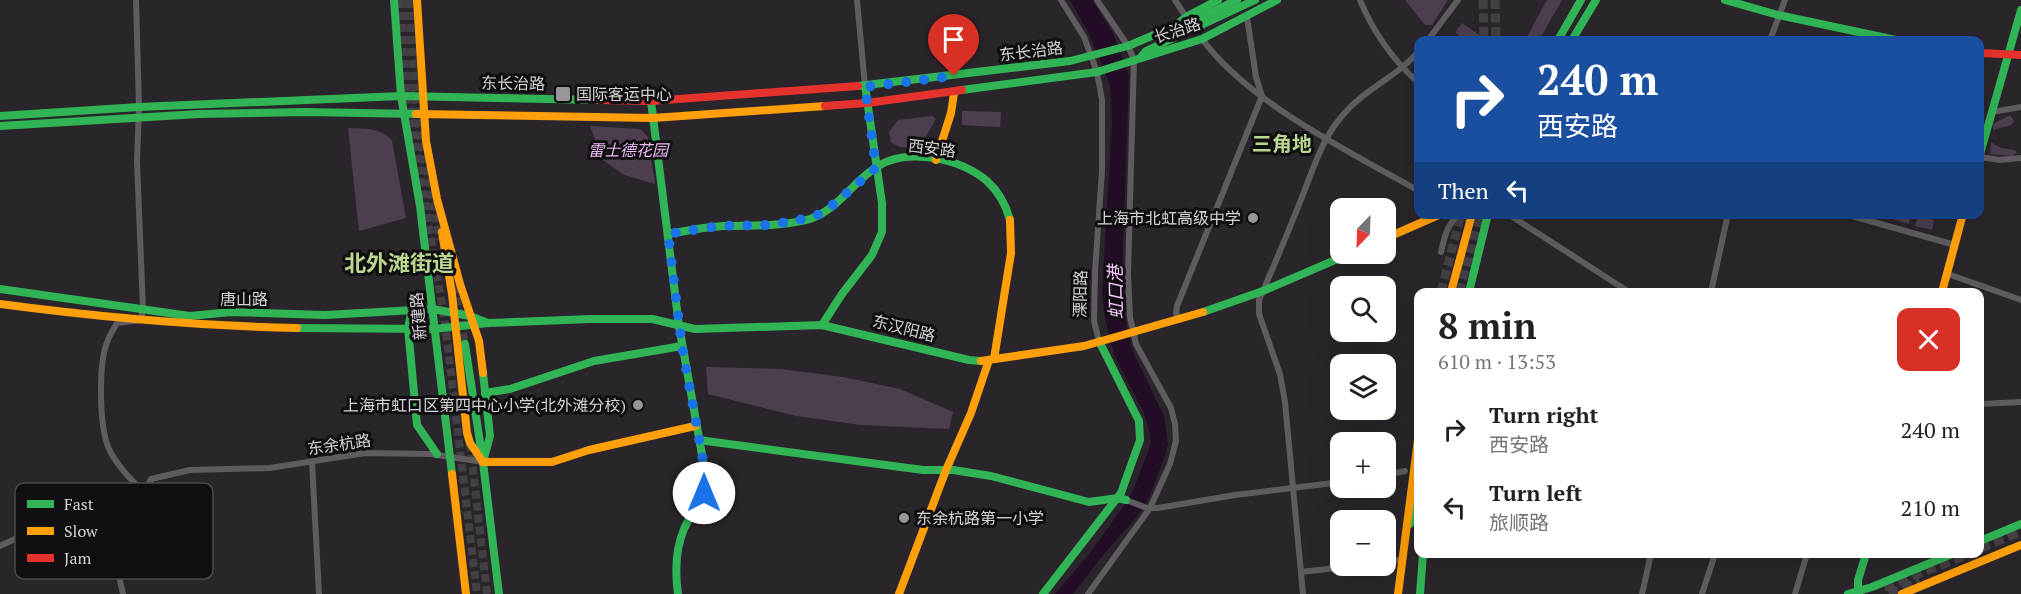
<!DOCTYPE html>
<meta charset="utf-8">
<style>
body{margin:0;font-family:"PT Serif","Noto Sans SC",serif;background:#f2f2f2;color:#202124;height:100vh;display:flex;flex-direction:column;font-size:22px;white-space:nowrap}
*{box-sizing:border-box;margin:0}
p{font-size:20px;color:#757577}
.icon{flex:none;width:33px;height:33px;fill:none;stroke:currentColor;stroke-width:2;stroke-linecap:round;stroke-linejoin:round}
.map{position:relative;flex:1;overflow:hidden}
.drawer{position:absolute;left:1414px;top:288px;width:570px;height:270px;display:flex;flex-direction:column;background:#fff;border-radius:12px;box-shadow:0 6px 24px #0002}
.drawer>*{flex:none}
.guide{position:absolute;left:1414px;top:36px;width:570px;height:183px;border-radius:12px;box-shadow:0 6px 24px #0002;background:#1a4fa0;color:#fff;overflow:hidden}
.needle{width:39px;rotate:203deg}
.controls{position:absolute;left:1330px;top:198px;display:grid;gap:12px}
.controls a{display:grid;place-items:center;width:66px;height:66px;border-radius:12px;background:#fff;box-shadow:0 6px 24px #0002;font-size:30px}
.pin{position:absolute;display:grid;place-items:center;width:51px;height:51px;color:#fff;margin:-62px -26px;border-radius:50% 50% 50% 0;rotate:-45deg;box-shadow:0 0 6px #0007}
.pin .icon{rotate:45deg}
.me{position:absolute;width:66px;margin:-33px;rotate:0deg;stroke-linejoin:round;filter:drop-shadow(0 0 4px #0008)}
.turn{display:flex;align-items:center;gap:21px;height:126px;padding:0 24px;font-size:27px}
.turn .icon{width:78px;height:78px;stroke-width:2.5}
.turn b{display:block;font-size:42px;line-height:51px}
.then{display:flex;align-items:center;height:57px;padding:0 24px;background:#0003;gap:12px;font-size:22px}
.round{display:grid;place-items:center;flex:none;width:63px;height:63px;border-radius:12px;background:#f2f2f2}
.summary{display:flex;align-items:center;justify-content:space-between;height:102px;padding:0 24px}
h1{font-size:36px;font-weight:600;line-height:45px}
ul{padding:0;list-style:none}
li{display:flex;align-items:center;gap:18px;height:78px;padding:0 24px}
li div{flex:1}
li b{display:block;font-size:22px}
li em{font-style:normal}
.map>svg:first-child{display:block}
</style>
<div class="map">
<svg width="2021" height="594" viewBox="0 0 2021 594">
<rect width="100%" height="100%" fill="#29252a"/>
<g fill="#4c3e4f">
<path d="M1405,0H1448L1432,25H1425Z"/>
<path d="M1547,0H1562L1539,40H1525Z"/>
<path d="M1462,23L1487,40H1464L1455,32Z"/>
<path d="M962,111L1001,112L1000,127L962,125Z"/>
<path d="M2010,115L2014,121L2011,125L1993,130V124Z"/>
<path d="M932,116L936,119L921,145C912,149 899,149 891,142L889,132L898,120Z"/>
<path d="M590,126L640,129L648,137L655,184L624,175L603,160Z"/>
<path d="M348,128C364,129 382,127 392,141L406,218L359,231Z"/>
<path d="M1991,142L2001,148L2015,150L2017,153L2012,156L1990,154Z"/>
<path d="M1879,215V214L1911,215L1909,224Z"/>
<path d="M1918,216L1934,220L1932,230L1915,226Z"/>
<path d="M706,367L781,369L843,377L900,389L953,412L949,429L861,425L796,416L708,394Z"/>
</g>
<path fill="#230c26" d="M1070,0H1092L1113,33L1129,75L1122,280L1125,318L1133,352L1164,416L1168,444L1165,456L1149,498L1139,514L1099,560L1073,594H1055L1090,553L1122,508L1133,491L1151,443L1149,429L1143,411L1114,355L1105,318L1102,293L1112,122L1110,85L1089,34Z"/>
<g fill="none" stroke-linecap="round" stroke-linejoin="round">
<g stroke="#433f44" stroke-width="8" stroke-dasharray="8 4" stroke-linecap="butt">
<path d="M401,0L406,88L445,323L477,594"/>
<path d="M409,0L414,86L420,135L440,240"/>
<path d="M454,286L465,344"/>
<path d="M470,443L487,594"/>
</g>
<g stroke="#433f44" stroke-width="9" stroke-dasharray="9 4.5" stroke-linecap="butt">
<path d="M1483,0L1484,40"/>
<path d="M1495,0L1496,40"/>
<path d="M1441,292L1461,214"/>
<path d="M1459,292L1481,214"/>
</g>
<g stroke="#433f44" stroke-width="10" stroke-dasharray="10 5" stroke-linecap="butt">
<path d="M1980,548L2021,531"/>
<path d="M1884,587L1967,554"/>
<path d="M1889,594L1920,582"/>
</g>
<g stroke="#5f5b60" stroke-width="6">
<path d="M136,0L139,107L137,162L143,309L141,320L117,323C114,329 110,334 108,340C98,362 99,427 109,449C117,466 131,480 144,492"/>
<path d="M857,0L865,86"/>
<path d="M1061,0L1084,37L1097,72L1102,100V170L1095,272L1094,321L1099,341"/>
<path d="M1175,0L1186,17"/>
<path d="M1360,0C1372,30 1394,62 1419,83"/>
<path d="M1202,39C1249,103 1350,152 1419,191"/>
<path d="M1428,40L1458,0"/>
<path d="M1770,40L1785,0"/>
<path d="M1992,112L2021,107"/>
<path d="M1980,157L2000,160L2021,158"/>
<path d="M1508,214L1629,292"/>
<path d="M1845,214L1955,245"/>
<path d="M1441,252C1444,239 1447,224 1459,214"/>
<path d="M1948,274L2021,300"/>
<path d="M1711,292L1728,214"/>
<path d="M1180,320L1176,313L1177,306L1262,96L1256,77L1247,17"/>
<path d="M1980,404L2021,402"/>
<path d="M312,462L319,594"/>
<path d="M1386,475L1405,471"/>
<path d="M1126,500L1147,508H1158L1235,495L1341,482"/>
<path d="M0,546L63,516L144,492"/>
<path d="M1386,561L1402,560"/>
<path d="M1301,572L1353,566"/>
<path d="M123,594C121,583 117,573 118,562C119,547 143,494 151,479L190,470L270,468L365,453L431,454L483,462"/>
<path d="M1088,594L1150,508L1170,464L1176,441L1175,424L1171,408L1136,344L1130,317L1128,274L1134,60L1128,46L1097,0"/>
<path d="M1303,594L1285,402L1280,374L1259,314V300C1273,268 1287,235 1300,202C1312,173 1321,140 1342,116C1364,89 1397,77 1419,51"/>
<path d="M1642,594L1651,554"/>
<path d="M1702,594L1715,554"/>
<path d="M1795,594L1807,554"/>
</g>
<g stroke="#30b455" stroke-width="8">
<path d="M394,0L401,96L420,206L452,474"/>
<path d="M1725,0L1778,15L1896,40"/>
<path d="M1175,26L1193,21L1237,0"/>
<path d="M1558,40L1581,0"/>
<path d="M1572,40L1596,0"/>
<path d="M1141,57L1146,51L1255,0"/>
<path d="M858,86L1070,61L1128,46L1175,26L1186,17L1218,0"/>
<path d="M962,90L1097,72L1202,39L1277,0"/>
<path d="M651,101L679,326L706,477C704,497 692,511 684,529C675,550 675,572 678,594"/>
<path d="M0,116L139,107L401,96L599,100"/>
<path d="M0,126L199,114L305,112L416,114"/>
<path d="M1980,154L2021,10"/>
<path d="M668,234C686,231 704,227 723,226C752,225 781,227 810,219C838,210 853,181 878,166C909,147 961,159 987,181C999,192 1006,205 1010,220"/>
<path d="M0,289L190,316L231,312L325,315L433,309L470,316L488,323"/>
<path d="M1469,292L1488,214"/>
<path d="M412,309L408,328L417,425L437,454"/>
<path d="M1203,312L1263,291L1349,254"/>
<path d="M822,325L842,294L872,255L882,232V203L865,86"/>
<path d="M297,328L434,329L488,323L590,319H652L695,329L822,325L969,360L981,361"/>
<path d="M465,344L483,462L499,594"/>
<path d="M483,373L490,436L483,462"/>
<path d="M485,393L510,389L594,361L682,346"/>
<path d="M699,440L923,470H953L991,476L1089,502L1118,498L1126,500"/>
<path d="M1410,524L1419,495"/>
<path d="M1980,541L2021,524"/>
<path d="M1043,594L1121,493L1140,440L1139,421L1099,341"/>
<path d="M1420,594L1423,554"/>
<path d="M1848,594L1872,587L1952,554"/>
<path d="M1858,594V580L1866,554"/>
</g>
<g stroke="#ff9f0a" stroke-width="8">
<path d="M417,0L426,141L437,199L460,284L479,341L483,373"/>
<path d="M416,114L653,118L825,106"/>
<path d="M936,160L951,113L954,93"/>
<path d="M442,232L452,294L467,433L470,443L483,462"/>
<path d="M1386,238L1441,214"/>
<path d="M1451,292L1472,214"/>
<path d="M1942,292L1963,214"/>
<path d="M0,304C98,317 198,326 297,328"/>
<path d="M994,359L1011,253L1010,220"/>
<path d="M981,361L1084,346L1203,312"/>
<path d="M483,462H552L589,450L695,426"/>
<path d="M452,474L466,594"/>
<path d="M899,594L946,470L971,413L989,360"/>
<path d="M1398,594L1419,432"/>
<path d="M1902,594L2021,545"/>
</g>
<g stroke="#e5322d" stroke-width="8">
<path d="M1980,53L2021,55"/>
<path d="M599,100L651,101L858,86"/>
<path d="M825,106L867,103L962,90"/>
</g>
</g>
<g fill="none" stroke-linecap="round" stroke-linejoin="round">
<path stroke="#1a73e8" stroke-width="10" stroke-dasharray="0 18" d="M704,493L706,477L682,346L668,234L720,226L770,225L814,217L828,209L876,168L865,87L954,76"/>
</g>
<g fill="#99959a" stroke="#110e11" stroke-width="2">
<rect x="555" y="86" width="16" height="16" rx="3"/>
<circle cx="1253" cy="218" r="6"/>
<circle cx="638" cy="405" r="6"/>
<circle cx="904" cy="518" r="6"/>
</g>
<g text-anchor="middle" stroke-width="6" stroke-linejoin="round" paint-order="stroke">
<g font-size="16" fill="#d5d2d6" stroke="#110e11">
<text transform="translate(1177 30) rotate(-18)" y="6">长治路</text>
<text transform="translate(1031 51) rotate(-7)" y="6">东长治路</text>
<text transform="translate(513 83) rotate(1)" y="6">东长治路</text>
<text transform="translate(932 148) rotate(7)" y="6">西安路</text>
<text transform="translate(1080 294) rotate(-89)" y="6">溧阳路</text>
<text x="244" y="305">唐山路</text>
<text transform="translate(418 316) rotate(-95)" y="6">新建路</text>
<text transform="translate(904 328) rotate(14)" y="6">东汉阳路</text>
<text transform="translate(339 444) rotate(-8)" y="6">东余杭路</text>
</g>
<g font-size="16" fill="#d5d2d6" stroke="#110e11" text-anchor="start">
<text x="576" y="100">国际客运中心</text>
<text x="1241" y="224" text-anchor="end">上海市北虹高级中学</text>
<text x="626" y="411" text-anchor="end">上海市虹口区第四中心小学(北外滩分校)</text>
<text x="916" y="524">东余杭路第一小学</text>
</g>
<g font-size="16" font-style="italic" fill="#ebbbf4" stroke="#110e11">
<text x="628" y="156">雷士德花园</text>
</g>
<g font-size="18" font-style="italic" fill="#f6c5ff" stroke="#110e11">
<text transform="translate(1116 292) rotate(-91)" y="6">虹口港</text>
</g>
<g font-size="20" font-weight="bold" fill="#bad78f" stroke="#110e11">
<text x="1282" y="151">三角地</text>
</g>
<g font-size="22" font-weight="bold" fill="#bad78f" stroke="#110e11">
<text x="399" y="271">北外滩街道</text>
</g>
</g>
<rect x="15" y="483" width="198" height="96" rx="9" fill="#110e11" stroke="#4c494c" stroke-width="1.5"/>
<rect x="27" y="500" width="27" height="8" fill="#30b455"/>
<rect x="27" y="527" width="27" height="8" fill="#ff9f0a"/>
<rect x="27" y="554" width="27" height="8" fill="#e5322d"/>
<g font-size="16" fill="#d5d2d6">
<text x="64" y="510">Fast</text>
<text x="64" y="537">Slow</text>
<text x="64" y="564">Jam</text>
</g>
</svg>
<div class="controls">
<a><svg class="needle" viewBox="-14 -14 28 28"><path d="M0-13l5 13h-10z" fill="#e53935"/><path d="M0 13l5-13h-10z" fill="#757577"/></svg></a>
<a><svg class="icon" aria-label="search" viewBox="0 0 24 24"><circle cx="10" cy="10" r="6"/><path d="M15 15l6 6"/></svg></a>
<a><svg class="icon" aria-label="layers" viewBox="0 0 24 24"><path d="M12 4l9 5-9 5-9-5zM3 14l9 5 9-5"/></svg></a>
<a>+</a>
<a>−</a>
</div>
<div class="pin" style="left:954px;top:76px;background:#d93025"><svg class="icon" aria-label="arrive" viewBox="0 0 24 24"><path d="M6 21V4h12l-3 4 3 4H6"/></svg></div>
<svg class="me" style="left:704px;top:493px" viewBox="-20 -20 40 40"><circle r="19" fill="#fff"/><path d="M0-13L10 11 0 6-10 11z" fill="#1a73e8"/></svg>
<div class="guide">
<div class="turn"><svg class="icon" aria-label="right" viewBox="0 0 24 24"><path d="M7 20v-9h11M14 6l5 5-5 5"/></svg><div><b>240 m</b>西安路</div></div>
<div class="then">Then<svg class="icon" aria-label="left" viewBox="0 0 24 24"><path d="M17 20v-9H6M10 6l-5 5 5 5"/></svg></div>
</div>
<section class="drawer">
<div class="summary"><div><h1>8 min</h1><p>610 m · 13:53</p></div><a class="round" style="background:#d93025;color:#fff"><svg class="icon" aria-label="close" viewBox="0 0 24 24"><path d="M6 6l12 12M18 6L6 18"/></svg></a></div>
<ul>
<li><svg class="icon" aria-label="right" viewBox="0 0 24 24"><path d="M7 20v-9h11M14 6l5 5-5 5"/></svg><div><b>Turn right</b><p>西安路</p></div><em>240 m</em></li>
<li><svg class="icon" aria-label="left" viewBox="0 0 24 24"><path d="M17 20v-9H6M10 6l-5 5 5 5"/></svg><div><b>Turn left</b><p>旅顺路</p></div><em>210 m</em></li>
</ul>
</section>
</div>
